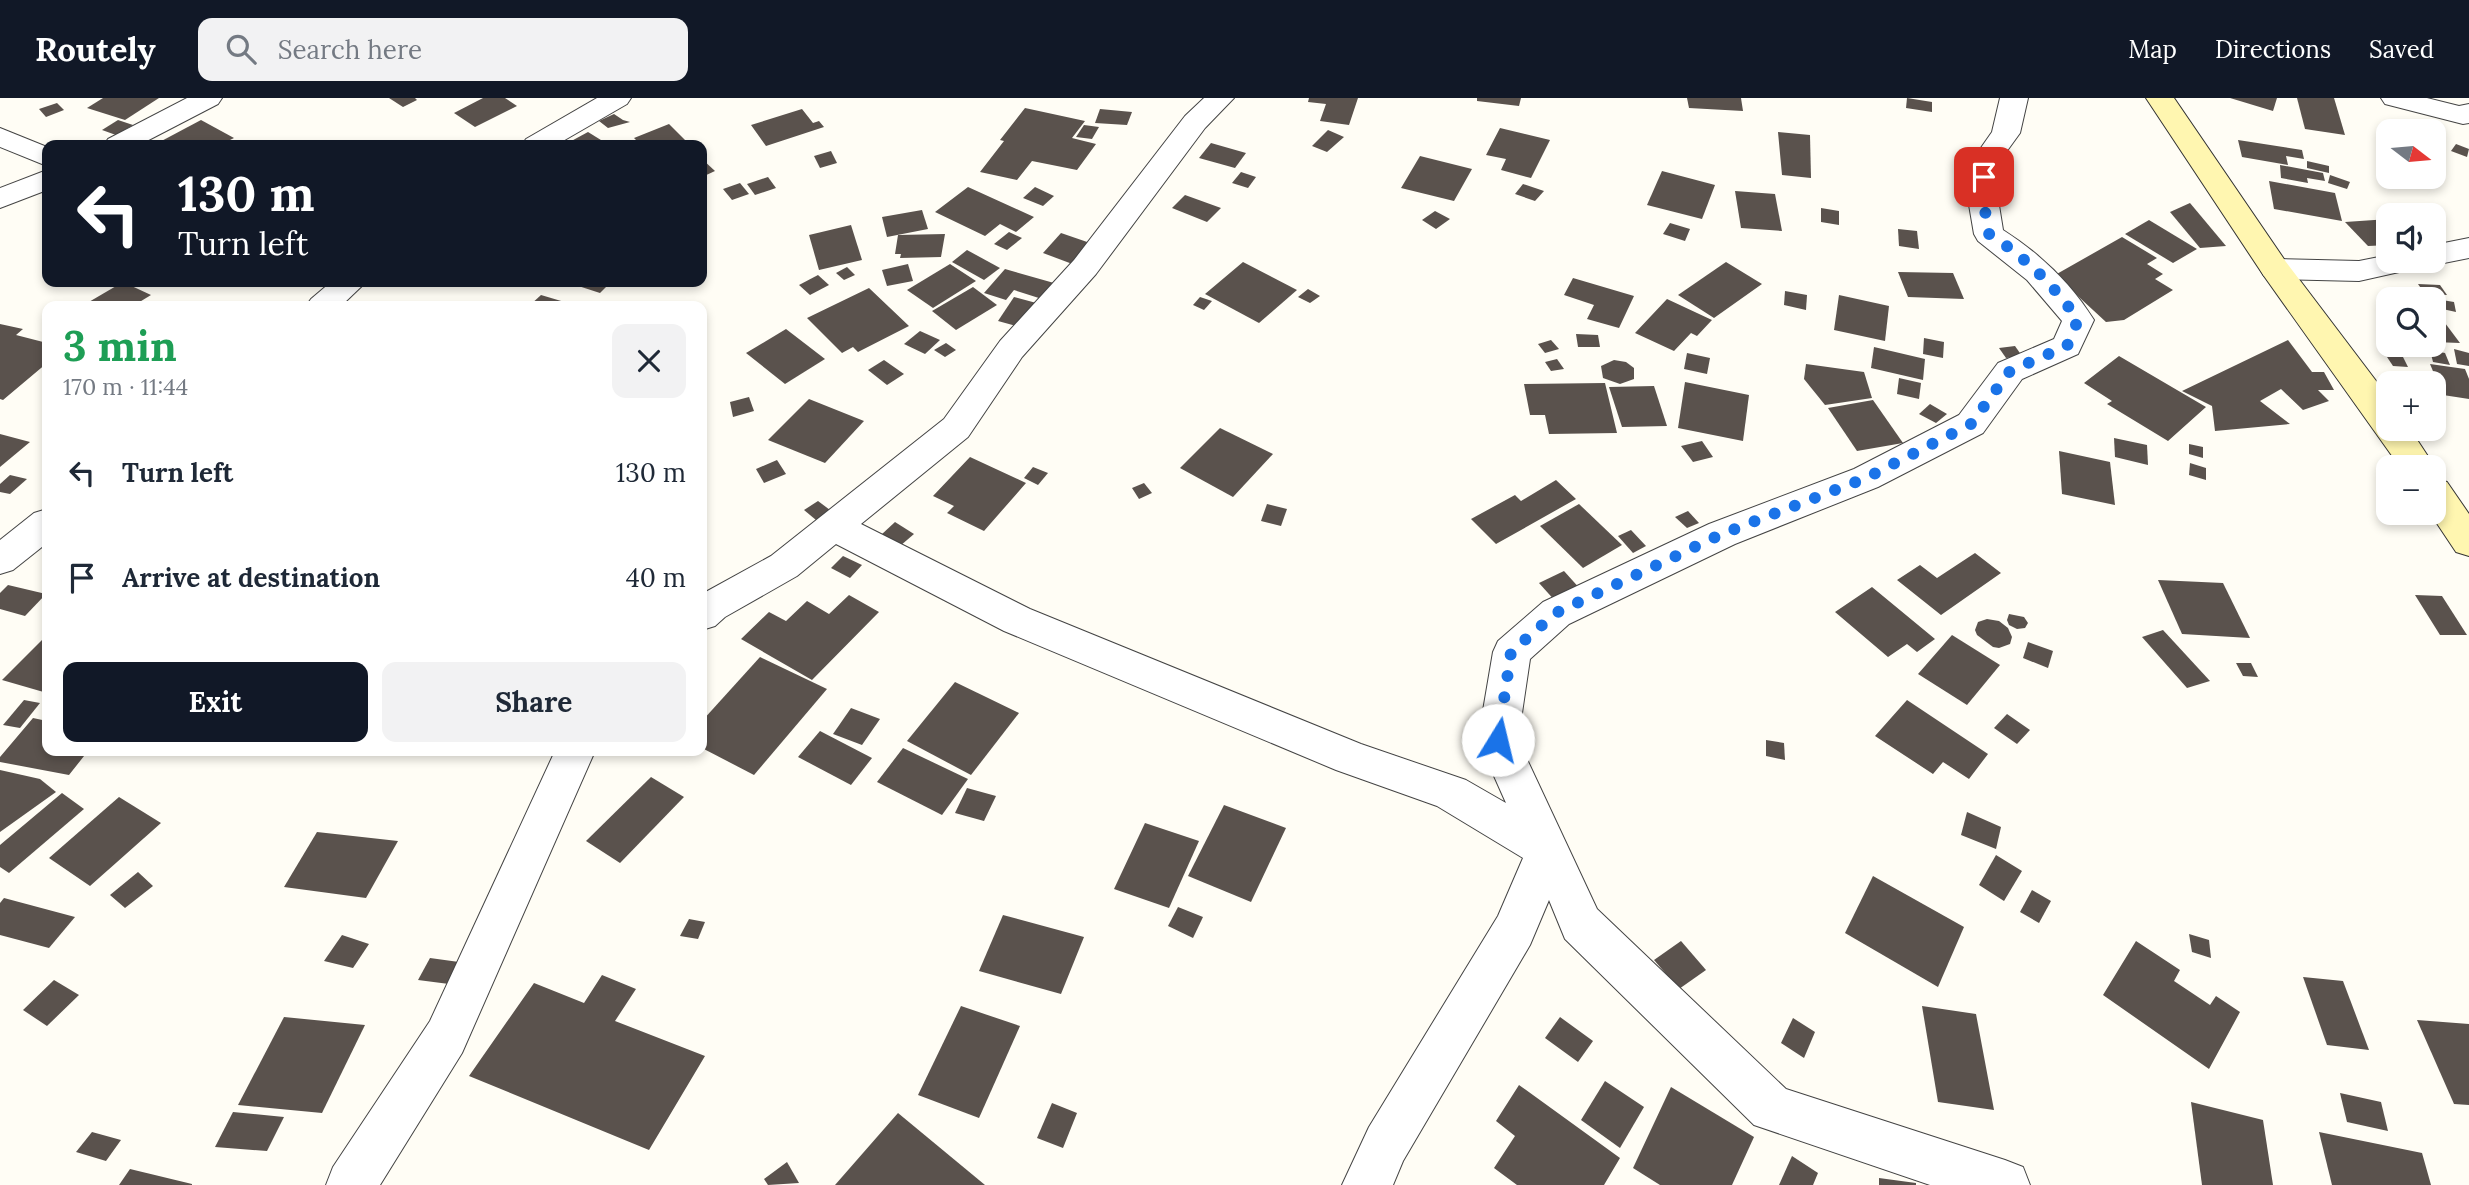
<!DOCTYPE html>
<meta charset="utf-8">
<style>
body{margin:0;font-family:Lora,serif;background:#f2f2f3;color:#1f2937;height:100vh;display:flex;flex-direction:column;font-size:26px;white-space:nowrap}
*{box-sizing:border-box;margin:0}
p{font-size:23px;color:#747a83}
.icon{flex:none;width:38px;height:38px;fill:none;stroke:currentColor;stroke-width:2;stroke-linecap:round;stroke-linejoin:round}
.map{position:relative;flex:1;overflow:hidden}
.details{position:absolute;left:42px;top:203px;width:665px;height:455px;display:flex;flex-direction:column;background:#fff;border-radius:14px;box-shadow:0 4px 10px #0003}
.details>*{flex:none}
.top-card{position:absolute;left:42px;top:42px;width:665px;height:147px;border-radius:14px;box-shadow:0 4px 10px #0003;background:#111827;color:#fff;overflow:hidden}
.needle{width:46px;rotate:106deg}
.controls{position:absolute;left:2376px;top:21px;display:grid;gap:14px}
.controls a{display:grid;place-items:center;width:70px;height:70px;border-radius:14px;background:#fff;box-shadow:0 4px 10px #0003;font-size:35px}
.pin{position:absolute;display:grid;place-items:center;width:60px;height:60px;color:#fff;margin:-30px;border-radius:14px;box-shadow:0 4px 10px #0006}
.me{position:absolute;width:77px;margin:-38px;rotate:9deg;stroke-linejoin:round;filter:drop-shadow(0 0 5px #0008)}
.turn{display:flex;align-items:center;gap:24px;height:147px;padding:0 21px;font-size:32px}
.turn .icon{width:91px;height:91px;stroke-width:2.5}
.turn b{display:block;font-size:49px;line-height:60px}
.round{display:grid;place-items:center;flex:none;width:74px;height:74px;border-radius:14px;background:#f2f2f3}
.summary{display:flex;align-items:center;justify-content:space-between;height:119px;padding:0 21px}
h1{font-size:42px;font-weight:700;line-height:52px;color:#1e9e55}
.cta{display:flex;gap:14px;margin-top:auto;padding:14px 21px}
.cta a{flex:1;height:80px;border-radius:14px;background:#111827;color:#fff;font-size:28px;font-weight:700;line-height:80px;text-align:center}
.cta a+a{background:#f2f2f3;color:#1f2937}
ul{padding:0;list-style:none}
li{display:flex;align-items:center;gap:21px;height:105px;padding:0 21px}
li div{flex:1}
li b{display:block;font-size:26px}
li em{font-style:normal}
header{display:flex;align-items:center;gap:42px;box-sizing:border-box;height:98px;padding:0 35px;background:#111827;color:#fff}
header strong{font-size:33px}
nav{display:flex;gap:38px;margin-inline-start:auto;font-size:24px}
.search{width:490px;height:63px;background:#f2f2f3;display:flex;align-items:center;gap:18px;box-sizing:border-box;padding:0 24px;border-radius:14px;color:#747a83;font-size:26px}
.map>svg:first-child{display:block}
</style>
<header>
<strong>Routely</strong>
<div class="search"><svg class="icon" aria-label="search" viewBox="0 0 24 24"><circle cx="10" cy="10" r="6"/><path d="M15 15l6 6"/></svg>Search here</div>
<nav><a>Map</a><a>Directions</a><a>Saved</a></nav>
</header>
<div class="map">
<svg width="2469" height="1087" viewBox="0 0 2469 1087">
<rect width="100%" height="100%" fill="#fffdf5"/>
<g fill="#5a524d">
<path d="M103,0H159L125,22L87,10Z"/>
<path d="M389,0H415L417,2L403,9Z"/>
<path d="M483,0H505L517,8L475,29L454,15Z"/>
<path d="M1309,0H1358L1349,27L1320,23L1326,6L1308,4Z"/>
<path d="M1477,0H1521L1519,8L1477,3Z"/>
<path d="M1687,0H1741L1743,13L1689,10Z"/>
<path d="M1907,0L1932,4V14L1906,10Z"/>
<path d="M2230,0H2277L2273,13Z"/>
<path d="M2297,0H2334L2345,37L2305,31Z"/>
<path d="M57,5L64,12L46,19L39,11Z"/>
<path d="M1025,10L1085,23L1072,40L1096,46L1077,72L1032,63L1017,82L980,74L1004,43L1000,42Z"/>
<path d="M802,11L813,25L819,23L824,29L766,48L751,27Z"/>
<path d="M1100,11L1132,14L1127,27L1095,25Z"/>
<path d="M614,16L623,22L630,24L608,30L599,23Z"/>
<path d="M118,22L133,27L116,37L102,32Z"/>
<path d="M201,22L234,40L220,47H154Z"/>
<path d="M669,26L690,47H641L634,40Z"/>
<path d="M1084,27L1099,29L1092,41L1076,39Z"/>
<path d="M1500,30L1550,42L1531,80L1501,72L1506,61L1486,57Z"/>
<path d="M1328,32L1344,39L1327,54L1312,48Z"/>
<path d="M588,34L609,47H564Z"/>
<path d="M1778,34L1810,37L1811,80L1782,77Z"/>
<path d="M2238,42L2302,52L2304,61L2286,58L2288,67L2242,59Z"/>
<path d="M1211,45L1246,55L1235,70L1199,60Z"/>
<path d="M2456,46L2469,51L2467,59L2451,53Z"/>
<path d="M831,53L837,65L820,70L814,58Z"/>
<path d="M1420,58L1472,71L1454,103L1401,90Z"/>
<path d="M702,61L715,73L702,79Z"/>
<path d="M2307,63L2329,68V75L2307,70Z"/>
<path d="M2280,67L2323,75L2325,83L2307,80L2308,85L2281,80Z"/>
<path d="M1662,73L1715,87L1702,121L1647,107Z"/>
<path d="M1241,74L1256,79L1248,90L1232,85Z"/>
<path d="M2330,77L2350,84L2347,91L2328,85Z"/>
<path d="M768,79L776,90L755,97L747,86Z"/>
<path d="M2389,79H2411L2413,83L2410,86H2403Z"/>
<path d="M2269,83L2335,95L2342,123L2274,111Z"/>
<path d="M740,85L749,96L732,102L723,91Z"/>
<path d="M1523,86L1544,93L1535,103L1515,96Z"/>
<path d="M968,89L1034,119L1016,134L1000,126L985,138L935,114Z"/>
<path d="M1035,89L1054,98L1043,108L1023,100Z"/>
<path d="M1735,93L1775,96L1782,133L1741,130Z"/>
<path d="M1185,97L1221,110L1207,124L1172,110Z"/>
<path d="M2190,105L2226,148L2200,150L2170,114Z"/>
<path d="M1821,110L1839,113V127L1821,124Z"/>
<path d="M922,112L928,131L887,139L882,119Z"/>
<path d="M1435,113L1450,121L1436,131L1422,122Z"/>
<path d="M2389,121V147L2368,148L2345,124Z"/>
<path d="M2149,122L2197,151L2173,165L2125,136Z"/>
<path d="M1670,125L1690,131L1685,143L1663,136Z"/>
<path d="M851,127L862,162L819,172L809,137Z"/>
<path d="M1898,131L1917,133L1919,151L1899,148Z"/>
<path d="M1009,134L1022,140L1007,152L994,146Z"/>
<path d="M1061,135L1093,146L1075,167L1043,155Z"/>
<path d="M945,136L941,159L900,160L901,156H895L898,137Z"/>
<path d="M2122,139L2157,160L2147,166L2163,176L2155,181L2173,192L2124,222L2106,224L2055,177Z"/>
<path d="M967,152L1000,170L984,182L952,164Z"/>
<path d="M1243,164L1297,192L1259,225L1205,196Z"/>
<path d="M1726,164L1762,186L1714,220L1678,197Z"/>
<path d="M908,166L913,183L887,188L882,172Z"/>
<path d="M950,166L976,183L933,210L907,192Z"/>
<path d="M847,169L855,177L844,182L836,175Z"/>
<path d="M1005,171L1054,185L1042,201L1014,192L1006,202L984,195Z"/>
<path d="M1898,174L1953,175L1964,201L1908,199Z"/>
<path d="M818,177L829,187L810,197L799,187Z"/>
<path d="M1573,180L1634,198L1619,230L1587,221L1594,207L1564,197Z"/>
<path d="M123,184L151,197L133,208H82Z"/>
<path d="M566,184H611L600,195Z"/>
<path d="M2418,186L2440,187L2447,197L2425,196Z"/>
<path d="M973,189L997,207L956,232L932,213Z"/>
<path d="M869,190L909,228L858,254L853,249L842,255L807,220Z"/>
<path d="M1308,191L1320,198L1310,205L1298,199Z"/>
<path d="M1785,193L1807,197L1806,212L1784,207Z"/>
<path d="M541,197L578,208H529Z"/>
<path d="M1839,197L1889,208L1885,243L1834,232Z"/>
<path d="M2384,197L2396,198L2406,201H2389V214L2380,205V199Z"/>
<path d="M1014,199L1040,206L1023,230L998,223Z"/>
<path d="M1200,199L1212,203L1204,212L1193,207Z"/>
<path d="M1667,201L1712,222L1697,238L1691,235L1674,253L1635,235Z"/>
<path d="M2436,201L2454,204L2456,214L2438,210Z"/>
<path d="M2434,225H2445L2460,245L2434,244Z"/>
<path d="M0,226L23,231L16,237L47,245V265L3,302L0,301Z"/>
<path d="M786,231L825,261L785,286L746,255Z"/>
<path d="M920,233L940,242L925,256L904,246Z"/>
<path d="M1576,236L1598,237L1600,249H1578Z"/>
<path d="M1924,240L1944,244L1943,260L1923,256Z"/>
<path d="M1551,242L1559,251L1545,255L1538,246Z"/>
<path d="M2288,242L2312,274H2324L2334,292H2318L2329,303L2303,312L2281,291L2260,303L2290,326L2215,333L2212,308L2182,293Z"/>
<path d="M946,245L956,252L945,259L934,252Z"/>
<path d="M2015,248L2022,258L2006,260L1999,250Z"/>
<path d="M1874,249L1925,261L1923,282L1871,270Z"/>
<path d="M2454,251L2469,255V268L2457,266Z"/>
<path d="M2430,252L2445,255L2450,267L2433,264Z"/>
<path d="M1687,255L1710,260L1707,276L1684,271Z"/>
<path d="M2119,258L2206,309L2168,343L2107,306L2112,303L2084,285Z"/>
<path d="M2387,259H2403L2408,269L2393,268Z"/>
<path d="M1557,261L1564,271L1551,273L1545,264Z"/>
<path d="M884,262L904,276L887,287L868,272Z"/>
<path d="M1614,262L1626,264L1634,270V281L1620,286L1603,280L1601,268Z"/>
<path d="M1806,266L1864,274L1872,300L1825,307L1804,281Z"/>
<path d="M2430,266L2465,271L2469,281V301L2443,297Z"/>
<path d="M1899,280L1921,285L1919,301L1897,296Z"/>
<path d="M1685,284L1749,297L1743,343L1678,330Z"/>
<path d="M1605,285L1617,335L1549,336L1545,317H1530L1524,286Z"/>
<path d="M1654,288L1667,328L1622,329L1609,289Z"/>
<path d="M749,299L754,313L733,319L730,304Z"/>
<path d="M809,301L864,323L825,365L768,342Z"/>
<path d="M1873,302L1903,345L1857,353L1828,310Z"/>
<path d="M1930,306L1947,316L1936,325L1919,316Z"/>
<path d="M1220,330L1273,356L1233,399L1180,370Z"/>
<path d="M0,336L30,344L0,369Z"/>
<path d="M2114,340L2147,347L2148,367L2115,359Z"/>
<path d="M1702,343L1713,359L1693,364L1681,348Z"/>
<path d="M2189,346L2203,349V360L2189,356Z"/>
<path d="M2059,353L2110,364L2115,407L2062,396Z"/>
<path d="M970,359L1026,385L984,433L947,415L954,408L933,398Z"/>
<path d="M777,362L786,376L764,385L756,371Z"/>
<path d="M2190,365L2206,370V382L2189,377Z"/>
<path d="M1033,369L1048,375L1038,387L1024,380Z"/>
<path d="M10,377L27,381L10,396L0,394V386Z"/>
<path d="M1556,382L1576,401L1496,446L1471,421L1515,397L1521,403Z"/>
<path d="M1144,385L1152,395L1139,401L1132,390Z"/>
<path d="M818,403L830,412L816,422L804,412Z"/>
<path d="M1267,406L1287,411L1281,428L1261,423Z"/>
<path d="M1579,406L1622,447L1583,470L1540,428Z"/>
<path d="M1688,413L1699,425L1687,430L1675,419Z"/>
<path d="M895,424L914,436L900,448L881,437Z"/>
<path d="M1631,432L1646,448L1633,455L1618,438Z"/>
<path d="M1975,455L2001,475L1941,517L1897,482L1920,467L1937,480Z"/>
<path d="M843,458L862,467L850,480L831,470Z"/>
<path d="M1564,473L1582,493L1557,505L1539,485Z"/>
<path d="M2158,482L2223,485L2250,540L2182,536Z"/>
<path d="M8,487L46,496L25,518L0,511V495Z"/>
<path d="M1872,489L1935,541L1917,554L1907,546L1888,559L1835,514Z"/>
<path d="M849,497L879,514L812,582L741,541L769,514L786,523L807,503L829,516Z"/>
<path d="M2415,497L2442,498L2467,537H2440Z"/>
<path d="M2009,516L2024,519L2028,525L2025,530L2017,531L2009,527L2007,522Z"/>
<path d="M1987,521L1999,523L2008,530L2012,539L2010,546L1999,550L1993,549L1977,537L1975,532L1978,524Z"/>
<path d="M2163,532L2210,583L2187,590L2142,539Z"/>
<path d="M47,537V595L2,582Z"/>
<path d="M1952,537L2000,567L1967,607L1918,576Z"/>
<path d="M2028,544L2053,553L2048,570L2023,560Z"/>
<path d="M760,559L827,591L754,677L702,650V623Z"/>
<path d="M2236,565H2251L2258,579L2243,578Z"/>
<path d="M955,584L1019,615L971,677L907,643Z"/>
<path d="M24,602L40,605L20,630L3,627Z"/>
<path d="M1907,602L1988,656L1969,681L1943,664L1933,676L1875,638Z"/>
<path d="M851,610L880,621L862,647L833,636Z"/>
<path d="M2007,616L2030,632L2017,646L1994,630Z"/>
<path d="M33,620L47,623V653H88L69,677L0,664V659Z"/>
<path d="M820,633L872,660L851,687L798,659Z"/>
<path d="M1766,642L1784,645L1785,662L1766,658Z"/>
<path d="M903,650L968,681L942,717L877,684Z"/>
<path d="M0,672L40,681L56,694L0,734Z"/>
<path d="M651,679L684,699L620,765L586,743Z"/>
<path d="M967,690L996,698L984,723L955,715Z"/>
<path d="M62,695L84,711L9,775L0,769V747Z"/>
<path d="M119,699L161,725L90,788L49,760Z"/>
<path d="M1224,707L1286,730L1251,804L1188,778Z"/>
<path d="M1967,714L2001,729L1996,751L1961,737Z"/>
<path d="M1145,725L1199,743L1169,810L1114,791Z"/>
<path d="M317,734L398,743L366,800L284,789Z"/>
<path d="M1996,757L2022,773L2004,803L1979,787Z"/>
<path d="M138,774L153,788L125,810L110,797Z"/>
<path d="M1873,778L1964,829L1938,889L1845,835Z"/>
<path d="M2032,792L2051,803L2039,825L2020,814Z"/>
<path d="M4,800L75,819L49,850L0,837V805Z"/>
<path d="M1178,809L1203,819L1193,840L1168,828Z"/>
<path d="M1003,817L1084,839L1061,896L979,873Z"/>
<path d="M689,821L705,824L698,841L680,838Z"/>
<path d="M2189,836L2209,842L2211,860L2192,854Z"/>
<path d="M342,837L369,846L353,870L324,863Z"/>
<path d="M1681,843L1706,872L1679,891L1654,862Z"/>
<path d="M2136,843L2180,872L2174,883L2210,907L2216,898L2240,914L2209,971L2103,897Z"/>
<path d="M430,860L459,864L449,886L418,882Z"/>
<path d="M602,877L636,891L615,923L705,958L649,1052L469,978L534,885L584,905Z"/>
<path d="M2303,879L2343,883L2369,952L2327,947Z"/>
<path d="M54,882L79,897L47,928L23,912Z"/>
<path d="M961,908L1020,928L979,1020L918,997Z"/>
<path d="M1922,908L1976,916L1994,1012L1938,1004Z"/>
<path d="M284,919L365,927L322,1015L238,1007Z"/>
<path d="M1560,919L1593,943L1578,964L1545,940Z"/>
<path d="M1793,920L1815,934L1804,960L1781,945Z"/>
<path d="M2417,922L2469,926V1007L2454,1006Z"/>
<path d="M1605,983L1644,1009L1620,1050L1581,1022Z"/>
<path d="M1519,987L1620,1060L1604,1087H1517L1494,1070L1515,1038L1496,1023Z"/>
<path d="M1671,989L1754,1039L1732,1087H1660L1633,1070Z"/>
<path d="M2340,995L2381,1004L2388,1033L2347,1024Z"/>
<path d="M2191,1004L2263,1022L2273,1087H2202Z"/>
<path d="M1052,1005L1077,1015L1063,1050L1037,1040Z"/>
<path d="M233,1014L284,1019L267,1053L215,1049Z"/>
<path d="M898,1015L985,1087H835Z"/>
<path d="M92,1034L121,1042L106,1063L76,1054Z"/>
<path d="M2319,1034L2422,1055L2431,1087H2332Z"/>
<path d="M1792,1058L1818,1075L1813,1087H1779Z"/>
<path d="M787,1064L799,1085L768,1087L764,1081Z"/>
<path d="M130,1071L192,1086V1087H119Z"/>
<path d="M1879,1080L1916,1085V1087H1879Z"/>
</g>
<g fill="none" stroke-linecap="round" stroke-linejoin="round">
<g stroke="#444" stroke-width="2">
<g id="street">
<path d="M187,0H222L218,6L139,47H104L108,41Z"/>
<path d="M597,0H631L627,6L556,47H522L526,41Z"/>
<path d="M1204,0H1234L1205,30L1096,176L1022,259L968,339L861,426L1030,511L1361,646L1466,682L1506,705L1478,642L1493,554L1498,543L1543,504L1709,426L1854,371L1959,317L1998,265L2054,241L2062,223L2027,182L1978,143L1974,136L1967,95L1971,64L1992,34L2000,0H2028L2020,35L1999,64L1997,95L2003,132C2039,155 2071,185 2094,222L2078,256L2022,281L1983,335L1878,389L1735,446L1569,526L1530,561L1518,642L1597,811L1786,991L2005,1062L2023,1069L2030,1087H1930L1754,1027L1565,841L1549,802L1530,847L1403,1063L1393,1087H1342L1369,1029L1498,818L1523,760L1437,708L1336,672L1004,533L836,446L797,478L725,519L715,528L702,532V496L771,458L944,321L1000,243L1074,162L1185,18Z"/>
<path d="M2381,0H2427L2459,8L2469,6V25L2463,26L2385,6Z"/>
<path d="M0,30L47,49V68L0,49Z"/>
<path d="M47,72V92L0,110V90Z"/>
<path d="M2469,140V160L2434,167L2422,163H2434V147Z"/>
<path d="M2389,157V163H2421L2417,170L2359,183L2275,181L2264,178L2260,171L2264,164L2275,161L2359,163Z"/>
<path d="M331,184H366L341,208H306L311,201Z"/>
<path d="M47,411V445L13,472L0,476V442L34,415Z"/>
<path d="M555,653H595L462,955L380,1087H326L333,1069L430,923Z"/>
</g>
</g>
<g stroke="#333" stroke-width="2">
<g id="secondary">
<path d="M2146,0H2174L2286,164L2389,300V331H2410L2435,369L2434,371L2400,369L2264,178Z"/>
<path d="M2434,380L2447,384L2469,416V458L2456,454L2430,415H2434Z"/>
</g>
</g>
<use href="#street" fill="#fff" fill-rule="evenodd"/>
<use href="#secondary" fill="#fff6b0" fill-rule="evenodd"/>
</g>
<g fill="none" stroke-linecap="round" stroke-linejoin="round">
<path stroke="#1a73e8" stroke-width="12" stroke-dasharray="0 21.6" d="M1498,642L1511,554L1556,515L1722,436L1866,380L1971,326L2010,273L2067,248L2078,222C2054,187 2025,159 1989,136L1982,95L1984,79"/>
</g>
</svg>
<div class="controls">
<a><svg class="needle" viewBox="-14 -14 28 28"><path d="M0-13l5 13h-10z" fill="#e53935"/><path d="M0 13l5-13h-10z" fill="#747a83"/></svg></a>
<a><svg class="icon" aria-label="sound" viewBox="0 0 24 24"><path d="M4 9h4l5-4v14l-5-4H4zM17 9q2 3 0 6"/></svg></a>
<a><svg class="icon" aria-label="search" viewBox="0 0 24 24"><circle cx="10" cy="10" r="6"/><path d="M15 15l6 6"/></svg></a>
<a>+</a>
<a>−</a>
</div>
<div class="pin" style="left:1984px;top:79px;background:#d93025"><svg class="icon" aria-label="arrive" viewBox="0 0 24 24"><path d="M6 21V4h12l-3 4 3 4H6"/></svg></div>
<svg class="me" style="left:1498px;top:642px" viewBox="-20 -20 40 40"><circle r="19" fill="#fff"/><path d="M0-13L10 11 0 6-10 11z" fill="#1a73e8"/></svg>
<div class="top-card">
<div class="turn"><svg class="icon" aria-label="left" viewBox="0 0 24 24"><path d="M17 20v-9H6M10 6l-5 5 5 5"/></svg><div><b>130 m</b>Turn left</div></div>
</div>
<section class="details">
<div class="summary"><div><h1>3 min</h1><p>170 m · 11:44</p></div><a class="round"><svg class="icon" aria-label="close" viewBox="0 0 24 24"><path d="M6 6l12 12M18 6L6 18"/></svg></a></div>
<ul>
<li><svg class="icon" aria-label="left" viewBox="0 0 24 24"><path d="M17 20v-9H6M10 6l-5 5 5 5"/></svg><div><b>Turn left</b></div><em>130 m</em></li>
<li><svg class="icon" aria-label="arrive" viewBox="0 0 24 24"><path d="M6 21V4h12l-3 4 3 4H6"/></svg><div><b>Arrive at destination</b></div><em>40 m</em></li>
</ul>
<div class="cta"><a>Exit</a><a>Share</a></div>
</section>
</div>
